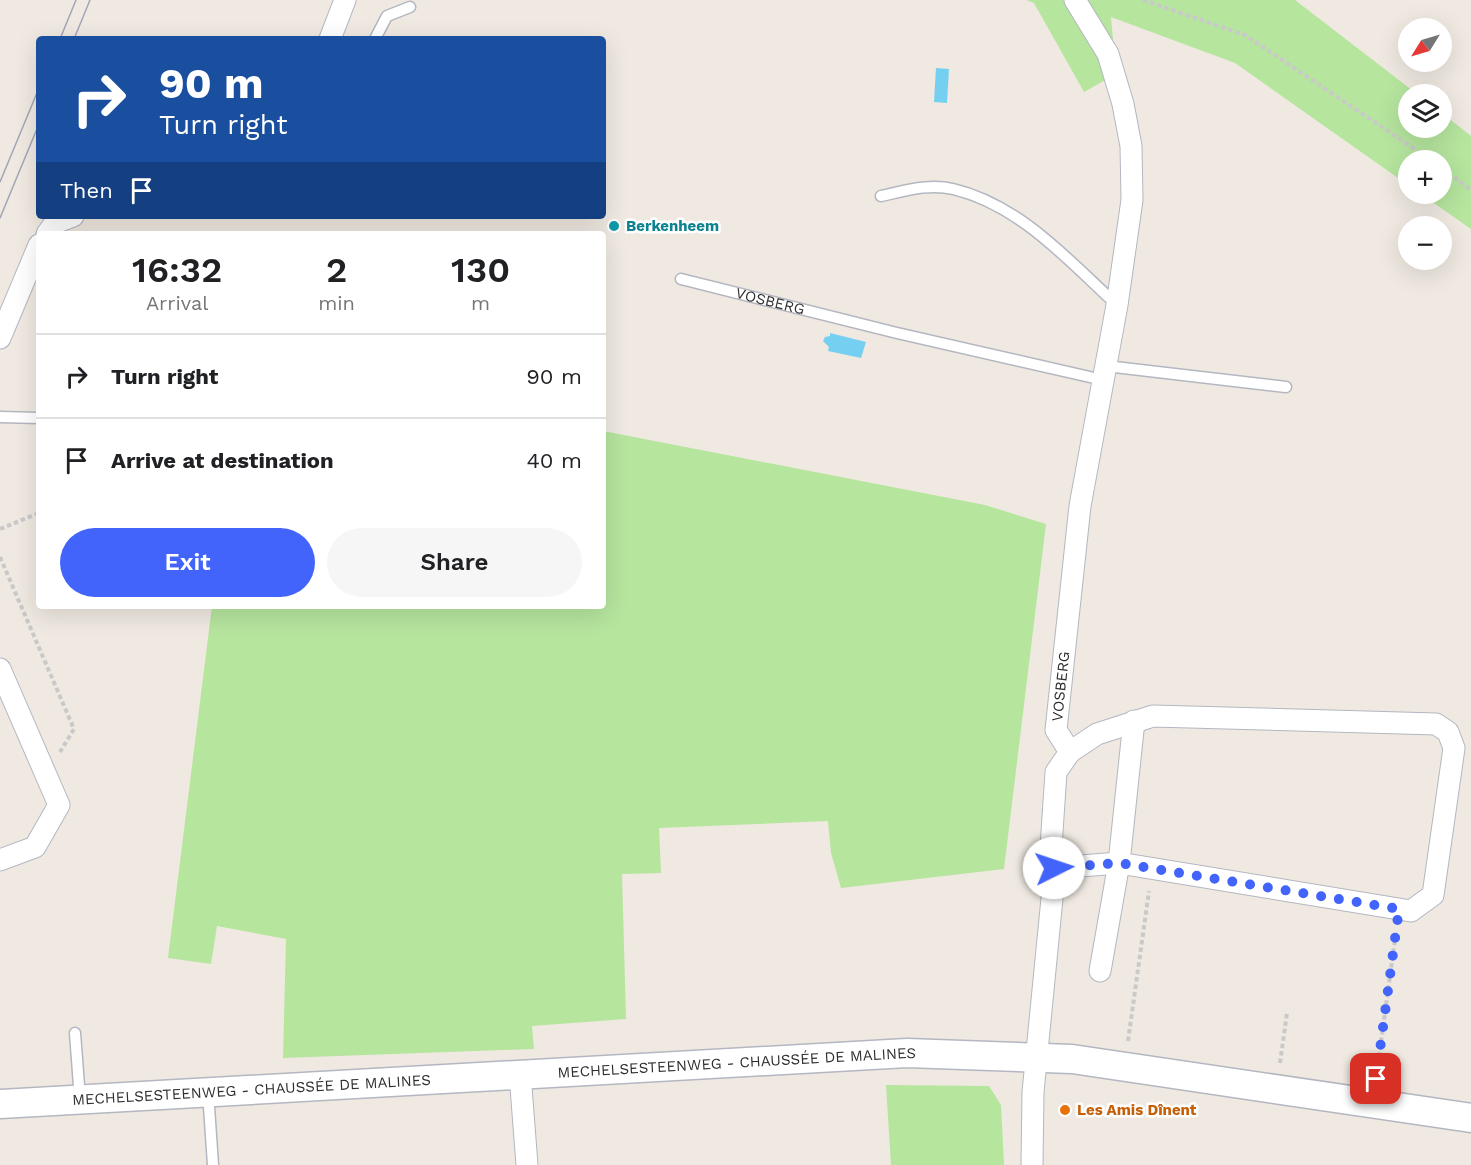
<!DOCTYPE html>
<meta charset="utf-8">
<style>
body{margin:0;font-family:"Work Sans",sans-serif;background:#f6f6f6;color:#202124;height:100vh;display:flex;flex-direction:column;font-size:22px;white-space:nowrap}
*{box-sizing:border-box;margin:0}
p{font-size:20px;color:#757577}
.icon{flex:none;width:33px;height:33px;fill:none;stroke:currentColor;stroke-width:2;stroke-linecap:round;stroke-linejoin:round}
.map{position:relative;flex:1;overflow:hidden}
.panel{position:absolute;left:36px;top:231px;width:570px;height:378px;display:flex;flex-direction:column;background:#fff;border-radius:6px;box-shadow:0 6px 24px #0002}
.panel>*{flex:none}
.guide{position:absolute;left:36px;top:36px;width:570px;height:183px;border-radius:6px;box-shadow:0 6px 24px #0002;background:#1a4fa0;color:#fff;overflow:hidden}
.needle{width:39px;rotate:233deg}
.tools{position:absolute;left:1398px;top:18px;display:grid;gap:12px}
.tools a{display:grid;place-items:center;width:54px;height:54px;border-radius:50%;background:#fff;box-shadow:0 6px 24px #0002;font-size:30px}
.pin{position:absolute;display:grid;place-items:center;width:51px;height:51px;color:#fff;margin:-26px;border-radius:12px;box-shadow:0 3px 9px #0006}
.me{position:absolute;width:66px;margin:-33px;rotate:86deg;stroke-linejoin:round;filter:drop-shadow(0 0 4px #0008)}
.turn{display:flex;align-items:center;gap:21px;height:126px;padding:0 24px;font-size:27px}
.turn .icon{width:78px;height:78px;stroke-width:2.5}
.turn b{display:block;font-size:42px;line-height:51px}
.then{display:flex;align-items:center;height:57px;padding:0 24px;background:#0003;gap:12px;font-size:22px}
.eta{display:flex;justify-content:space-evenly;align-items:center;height:102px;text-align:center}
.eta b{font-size:36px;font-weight:600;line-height:42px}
.cta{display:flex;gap:12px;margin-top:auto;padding:12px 24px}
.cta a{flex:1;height:69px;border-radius:36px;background:#4264fb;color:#fff;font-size:24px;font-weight:600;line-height:69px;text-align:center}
.cta a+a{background:#f6f6f6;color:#202124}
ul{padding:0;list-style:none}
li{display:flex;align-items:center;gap:18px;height:84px;padding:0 24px;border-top:2px solid #e0e0e0}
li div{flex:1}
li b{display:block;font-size:22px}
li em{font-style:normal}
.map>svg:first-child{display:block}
</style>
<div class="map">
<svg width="1471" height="1165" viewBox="0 0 1471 1165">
<rect width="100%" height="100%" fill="#efe9e1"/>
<g fill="#b6e59e">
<path d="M1026,0H1295L1417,94H1408V128H1442V113L1471,136V229L1421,194H1442V160H1408V185L1235,63L1111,17L1116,74L1084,92L1034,3Z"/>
<path d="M603,431L985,505L1046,524L1004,869L841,888L831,853L828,821L659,828L661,873L622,874L626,1019L532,1026L534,1049L283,1058L286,939L217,926L211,964L168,958L212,606H603Z"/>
<path d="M886,1085L989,1086L1001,1105L1004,1165H891Z"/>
</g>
<g fill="#75cff0">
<path d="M936,68L949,69L947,103L934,102Z"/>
<path d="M830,333L866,342L861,358L828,351L829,347L823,341L825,337L830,336Z"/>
</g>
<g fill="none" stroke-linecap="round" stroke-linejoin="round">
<g stroke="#b4b7c1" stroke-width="13">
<g id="service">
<path d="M375,39L387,16L410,7"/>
<path d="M881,196C904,191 929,183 953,189C1020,205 1068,260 1116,304"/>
<path id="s1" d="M681,279L897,333L1103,380"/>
<path d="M1106,366L1286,387"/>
<path d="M0,417L39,418"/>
<path d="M75,1033L80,1099"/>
<path d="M208,1092L213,1165"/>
</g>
</g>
<g stroke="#b4b7c1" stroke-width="23">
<g id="minor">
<path d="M330,39L345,0"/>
<path d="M47,234L55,223L73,216"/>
<path d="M0,338L39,245"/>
<path d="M0,669L59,805L35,847L0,860"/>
<path d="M1055,868L1119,863L1411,911L1433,895L1454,748L1448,732L1436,724L1153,716L1097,734L1070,752"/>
<path d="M1100,971L1119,863L1134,721"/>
<path d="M520,1074L527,1165"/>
<path id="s2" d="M1032,1165L1033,1092L1055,868L1051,847L1056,772L1070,752L1056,730L1080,506L1117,305L1132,200L1131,146L1123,104L1108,54L1075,0"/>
</g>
</g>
<g stroke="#b4b7c1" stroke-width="31">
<g id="secondary">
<path id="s3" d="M0,1104L907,1053L1072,1059L1471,1118"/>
</g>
</g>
<g stroke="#c9c9c9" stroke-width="4" stroke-dasharray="4.5 3" stroke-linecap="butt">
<path d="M1143,0L1245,35L1431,160"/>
<path d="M1442,168L1471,190"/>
<path d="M0,529L39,513"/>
<path d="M0,557L74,729L60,752"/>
<path d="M1128,1041L1149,891"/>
<path d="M1280,1063L1287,1013"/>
<path d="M1376,1079L1396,932"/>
</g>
<use href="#service" stroke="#fff" stroke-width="10"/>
<use href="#minor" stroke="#fff" stroke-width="21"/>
<use href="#secondary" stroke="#fff" stroke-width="28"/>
<g stroke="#a3a6b8" stroke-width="1.5">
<path d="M60,39L76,0"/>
<path d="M74,39L90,0"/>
<path d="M0,182L39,88"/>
<path d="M0,218L39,124"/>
</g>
</g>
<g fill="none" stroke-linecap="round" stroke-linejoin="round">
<path stroke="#4264fb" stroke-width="10" stroke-dasharray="0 18" d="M1054,868L1119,863L1399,909L1376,1079"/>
</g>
<circle fill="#0f9aa8" stroke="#fff" stroke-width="2" cx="614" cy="226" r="6"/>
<circle fill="#e8710a" stroke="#fff" stroke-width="2" cx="1065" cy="1110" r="6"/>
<g text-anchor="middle" stroke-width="5" stroke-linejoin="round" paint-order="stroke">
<g font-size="15" font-weight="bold" fill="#0d838f" stroke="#fff" text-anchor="start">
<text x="626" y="231">Berkenheem</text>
</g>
<g font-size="15" fill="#2e2e2e" stroke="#fff">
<text dy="5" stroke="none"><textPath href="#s1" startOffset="92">VOSBERG</textPath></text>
<text dy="5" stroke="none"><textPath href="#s2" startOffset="489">VOSBERG</textPath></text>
<text dy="5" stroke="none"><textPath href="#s3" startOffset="738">MECHELSESTEENWEG - CHAUSSÉE DE MALINES</textPath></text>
<text dy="5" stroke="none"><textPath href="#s3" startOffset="252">MECHELSESTEENWEG - CHAUSSÉE DE MALINES</textPath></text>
</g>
<g font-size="15" font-weight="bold" fill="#c56008" stroke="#fff" text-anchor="start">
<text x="1077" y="1115">Les Amis Dînent</text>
</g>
</g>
</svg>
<div class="tools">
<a><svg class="needle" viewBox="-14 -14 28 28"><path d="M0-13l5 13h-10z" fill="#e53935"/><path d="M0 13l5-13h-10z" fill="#757577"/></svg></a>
<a><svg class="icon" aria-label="layers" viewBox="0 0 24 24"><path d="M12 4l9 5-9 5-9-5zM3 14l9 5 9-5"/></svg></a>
<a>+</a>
<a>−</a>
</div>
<div class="pin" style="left:1376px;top:1079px;background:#d93025"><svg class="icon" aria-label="arrive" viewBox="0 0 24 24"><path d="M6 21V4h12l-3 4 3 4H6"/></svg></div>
<svg class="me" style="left:1054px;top:868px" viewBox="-20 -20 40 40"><circle r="19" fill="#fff"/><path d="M0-13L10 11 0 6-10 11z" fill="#4264fb"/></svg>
<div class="guide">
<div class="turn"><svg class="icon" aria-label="right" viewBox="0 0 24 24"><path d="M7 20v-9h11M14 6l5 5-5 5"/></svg><div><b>90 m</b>Turn right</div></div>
<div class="then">Then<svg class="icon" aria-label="arrive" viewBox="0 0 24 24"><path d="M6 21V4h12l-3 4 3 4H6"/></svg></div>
</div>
<section class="panel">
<div class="eta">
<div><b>16:32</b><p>Arrival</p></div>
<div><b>2</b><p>min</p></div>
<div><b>130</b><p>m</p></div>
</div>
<ul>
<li><svg class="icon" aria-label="right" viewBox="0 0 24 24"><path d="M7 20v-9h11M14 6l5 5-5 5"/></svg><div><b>Turn right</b></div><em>90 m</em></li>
<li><svg class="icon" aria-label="arrive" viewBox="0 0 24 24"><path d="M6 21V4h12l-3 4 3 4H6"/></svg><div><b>Arrive at destination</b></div><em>40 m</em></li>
</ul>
<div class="cta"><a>Exit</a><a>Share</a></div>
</section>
</div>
